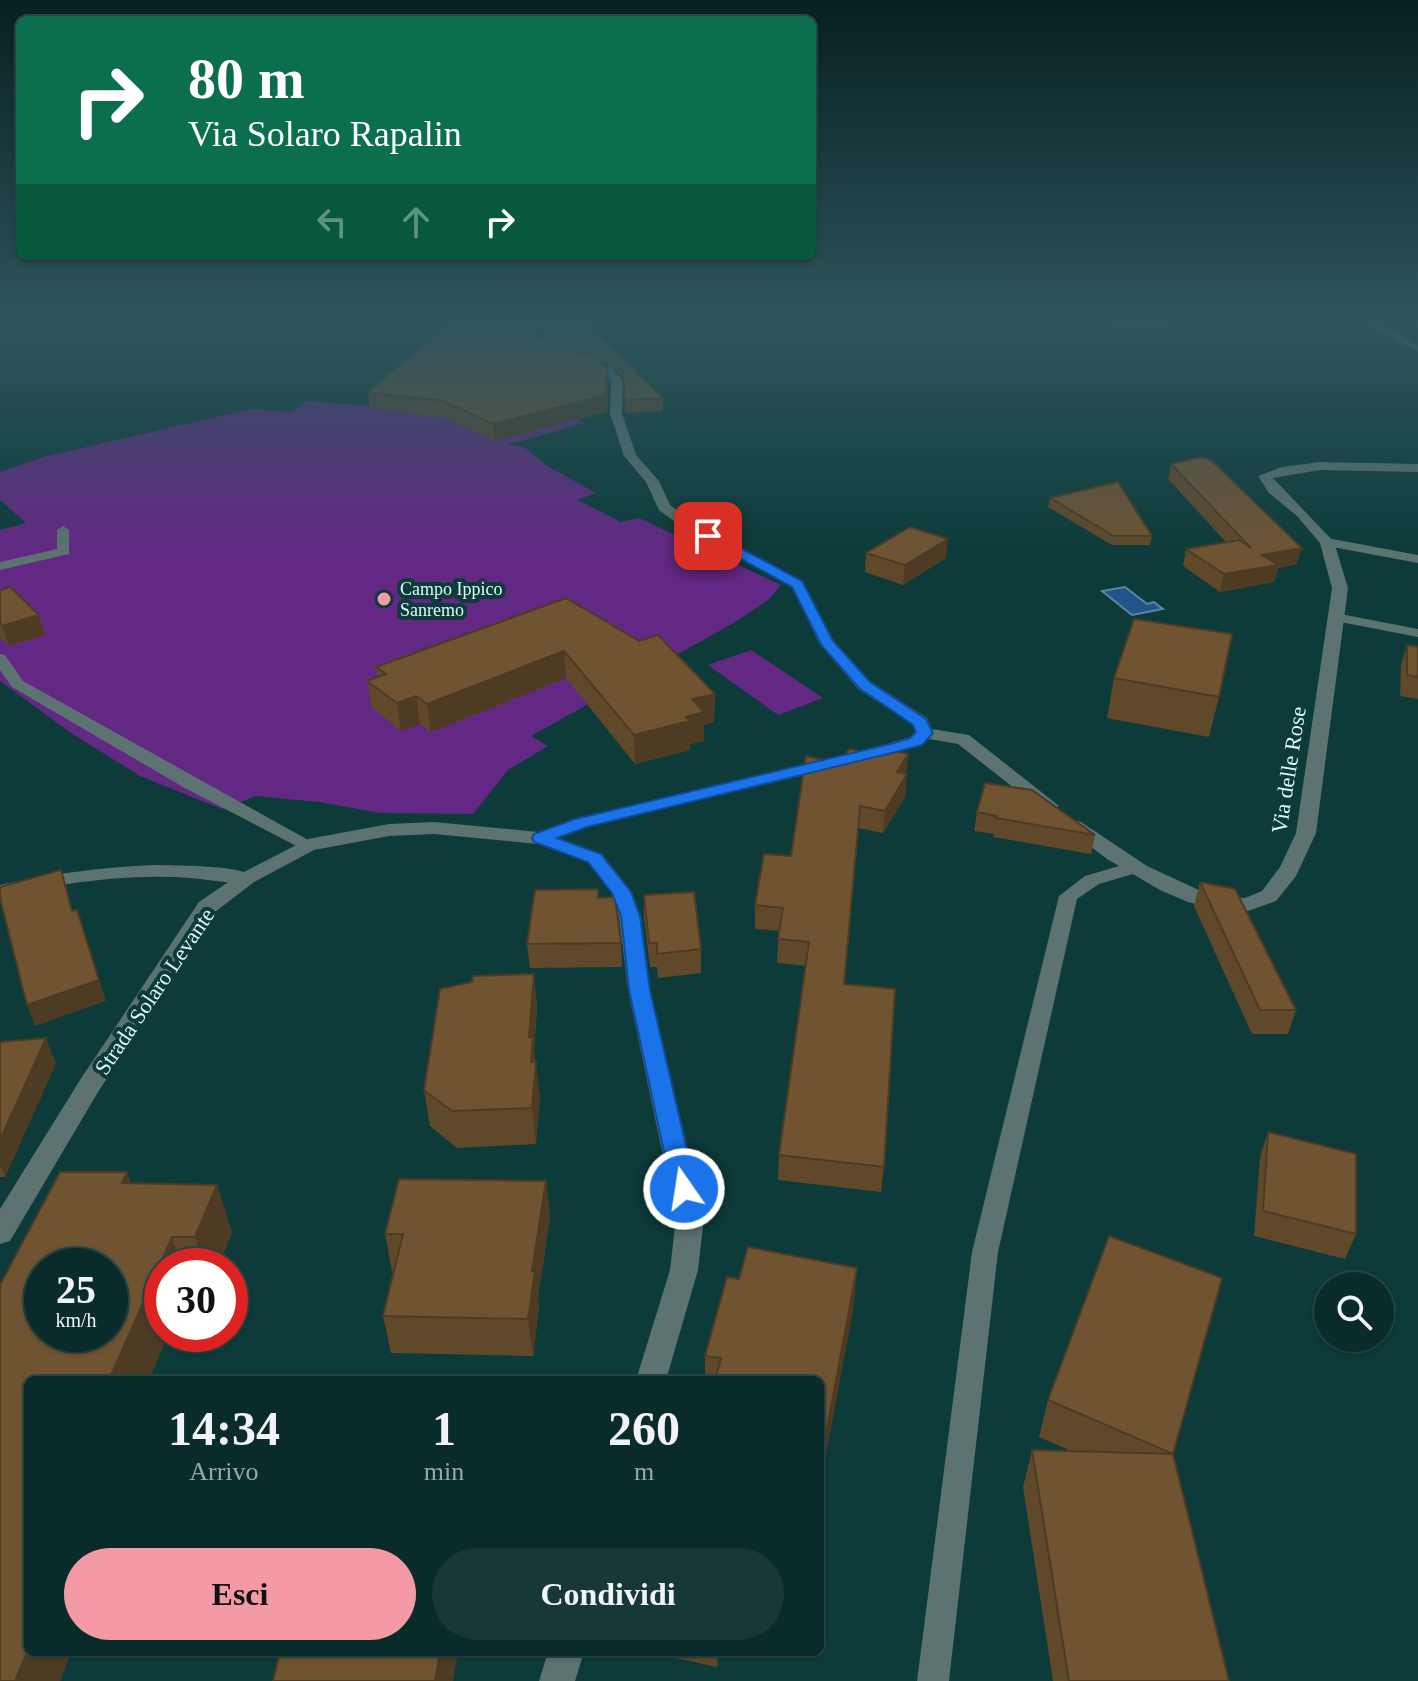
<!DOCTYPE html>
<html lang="it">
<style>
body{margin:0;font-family:"Times New Roman",serif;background:#173837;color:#f1f3f6;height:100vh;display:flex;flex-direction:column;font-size:30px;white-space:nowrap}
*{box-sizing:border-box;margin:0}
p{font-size:26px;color:#99a7a9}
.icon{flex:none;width:44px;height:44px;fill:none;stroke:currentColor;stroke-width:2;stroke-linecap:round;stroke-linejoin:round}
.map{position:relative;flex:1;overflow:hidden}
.details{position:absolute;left:24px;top:1376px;width:800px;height:280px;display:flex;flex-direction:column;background:#092c2b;border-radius:12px;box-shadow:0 2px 6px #0004,0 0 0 2px #294847}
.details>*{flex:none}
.top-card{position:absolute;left:16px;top:16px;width:800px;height:244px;border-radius:12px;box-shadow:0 2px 6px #0004,0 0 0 2px #294847;background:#0b6e4f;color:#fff;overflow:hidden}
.buttons{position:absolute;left:1314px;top:1272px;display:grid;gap:16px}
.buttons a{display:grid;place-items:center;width:80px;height:80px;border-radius:50%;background:#092c2b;box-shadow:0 2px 6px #0004,0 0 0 2px #294847;font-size:40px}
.speed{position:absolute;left:24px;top:1248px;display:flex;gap:16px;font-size:40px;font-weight:700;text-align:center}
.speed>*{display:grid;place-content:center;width:104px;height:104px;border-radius:50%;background:#092c2b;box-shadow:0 2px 6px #0004,0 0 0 2px #294847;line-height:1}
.speed small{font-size:20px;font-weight:400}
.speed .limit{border:12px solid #d22;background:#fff;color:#111}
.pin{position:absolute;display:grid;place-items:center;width:68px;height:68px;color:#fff;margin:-34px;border-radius:16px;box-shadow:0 4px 12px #0006}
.me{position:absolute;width:88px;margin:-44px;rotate:347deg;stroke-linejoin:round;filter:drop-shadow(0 0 6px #0008)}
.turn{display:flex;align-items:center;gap:28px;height:168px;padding:0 40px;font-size:36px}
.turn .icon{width:104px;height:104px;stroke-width:2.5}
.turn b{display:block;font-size:56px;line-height:68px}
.lanes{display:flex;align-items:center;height:76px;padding:0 40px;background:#0003;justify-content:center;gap:40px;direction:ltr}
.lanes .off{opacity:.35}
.eta{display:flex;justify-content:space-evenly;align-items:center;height:136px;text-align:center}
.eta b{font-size:48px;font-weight:800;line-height:56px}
.primary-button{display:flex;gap:16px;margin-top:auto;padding:16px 40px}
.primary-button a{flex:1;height:92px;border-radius:48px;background:#f49aa6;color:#111;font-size:32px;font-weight:800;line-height:92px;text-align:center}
.primary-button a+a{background:#173837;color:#f1f3f6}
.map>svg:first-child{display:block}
</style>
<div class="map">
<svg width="1418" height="1681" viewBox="0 0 1418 1681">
<rect width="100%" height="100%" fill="#0c3b39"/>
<g fill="#632884">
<path d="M395,385L560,410L584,423L507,445L524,447L546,465L596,493L577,500L621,522L639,518L781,585L768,600L732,624L531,736L548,746L508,770L473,814L380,813L319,802L256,796L222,809L140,776L71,733L0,681V530L26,523L0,500V472L43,457L251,409L292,412L305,401L369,406Z"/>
<path d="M751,650L823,698L778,715L708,665Z"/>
</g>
<path fill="#215487" stroke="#5a86a9" stroke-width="2" d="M1125,587L1147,604L1154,602L1163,609L1132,615L1102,591Z"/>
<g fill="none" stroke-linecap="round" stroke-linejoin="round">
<g fill="#5c7371" fill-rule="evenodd">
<path d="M63,526L69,530V554L0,570V562L57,549V530Z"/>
<path d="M1327,538L1418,555V563L1322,545L1321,542Z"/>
<path d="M1335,613L1418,629V637L1330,620V614Z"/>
<path d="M0,654L5,655L23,681L317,845L308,850L302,849L183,787L12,687L0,670Z"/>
<path d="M1136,861L1145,867L1143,871L1099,884L1077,899L998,1252L949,1681H917L972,1252L1059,896L1085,876Z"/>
<path d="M154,865C176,866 242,864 256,878C247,888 206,879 191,878C127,873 62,883 0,897V885C51,874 102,867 154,865Z"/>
</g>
<g fill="#5c7371" fill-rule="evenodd">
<path d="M523,321H533L541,344L555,351V355L532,348Z"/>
<path d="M1361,321H1374L1418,345V352Z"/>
<path d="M578,359L612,368L623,381L622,413L636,455L659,481L670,505L692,521L803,581L834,641L870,681L927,718L932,729L969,735L1059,806L1049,812L1042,810L958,744L929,739L922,745L881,757L587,827L559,838L602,854L632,892L641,916L650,990L704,1217L698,1270L666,1380H636L670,1270L676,1217L628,990L619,916L612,893L588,862L538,844L434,834L389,836L314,850L254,882L215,912L98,1092L10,1241L0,1244V1209L80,1080L199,902L240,874L308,839L389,824L434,822L539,832L574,819L870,749L910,737L916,732L913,725L858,689L819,643L792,587L682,527L659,510L646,482L624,456L610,413L611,381L604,372L578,363Z"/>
<path d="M1320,462L1418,464V472L1320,470L1273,478L1334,542L1348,588L1316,833L1296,876L1276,901L1248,911H1223L1188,902L1160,890L1107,859L1064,826L1074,820L1081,822L1147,866L1203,892L1223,897L1245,898L1262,891L1280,867L1296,833L1332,588L1320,543L1297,516L1269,493L1258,476L1282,467Z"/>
<path d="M548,1652H584L575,1681H539Z"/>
</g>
</g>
<g fill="#60482b" fill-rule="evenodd">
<path d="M583,321L663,398V411L625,413L623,377L605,362L598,360L608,383L607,412L495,441L445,418L370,408L368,392L530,335L543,340L541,326Z"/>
<path d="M1098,321H1180L1137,332Z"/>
<path d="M1171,464L1297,564L1278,568L1274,582L1220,592L1183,566L1186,549L1226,542L1168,479Z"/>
<path d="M1050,498L1152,536L1150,545H1112L1048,507Z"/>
<path d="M866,553L946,558L903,585L865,572Z"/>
<path d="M0,590L45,635L9,646L0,637Z"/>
<path d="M566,598L715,694L714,722L704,725V741L690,744V750L635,764L566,678L431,732L420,724L401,731L372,708L367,681L378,677L376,667Z"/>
<path d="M1407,645L1418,647V699L1400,696L1401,665Z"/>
<path d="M1114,678L1219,697L1209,737L1107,718Z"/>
<path d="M872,754H908L905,797L883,833L858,828L844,984L884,1167L881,1192L778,1180L779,1155L806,966L777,963L779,931L755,929V905L791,856L839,764Z"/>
<path d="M977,812L1095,835L1091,854L993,837L994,834L974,831Z"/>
<path d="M1200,882L1296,1010L1288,1034H1252L1194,906Z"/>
<path d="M644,895L701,949V973L658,978L657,967H650L644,919Z"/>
<path d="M599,898L621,943L622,967L530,968L527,944Z"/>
<path d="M534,974L537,1009L534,1050L540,1098L536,1144L457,1148L430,1126L424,1090Z"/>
<path d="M0,1042L56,1063L5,1177H0Z"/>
<path d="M1268,1132L1356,1234L1345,1259L1254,1236L1260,1157Z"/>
<path d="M60,1172H127L130,1183L217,1185L232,1233L218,1266H162V1334H168L149,1380H28V1652H71L60,1681H0V1285ZM42,1266H110V1334H42Z"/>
<path d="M546,1181L550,1218L538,1297L539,1308L533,1356L391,1353L383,1316L394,1271H392L385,1234Z"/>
<path d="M854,1306L820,1380H705V1356Z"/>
<path d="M1048,1400L1173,1454L1229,1681H1053L1023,1487L1032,1450L1071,1451L1039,1437Z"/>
<path d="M676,1652H720L717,1667L676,1658Z"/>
</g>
<g fill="#4e3b23">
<path d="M1139,321H1180L1137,332Z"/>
<path d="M607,367V412L495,441L493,424Z"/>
<path d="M948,539L946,558L903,585L905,565Z"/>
<path d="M1302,548L1297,564L1278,568L1274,582L1220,592L1224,574L1262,555Z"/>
<path d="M39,615L45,635L9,646L2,626Z"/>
<path d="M564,651L566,678L431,732L427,704Z"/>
<path d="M715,694L714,722L704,725V741L690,744V750L635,764L634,735L686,717L692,699Z"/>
<path d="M416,696L420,724L401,731L397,703Z"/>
<path d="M908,754L905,797L883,833L885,811L897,772Z"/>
<path d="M77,910L106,1001L35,1026L27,1005Z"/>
<path d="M534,974L537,1009L534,1050L540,1098L536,1144L532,1108L529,1037Z"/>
<path d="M46,1038L56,1063L5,1177L0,1165V1140Z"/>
<path d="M127,1172L144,1220L122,1183Z"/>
<path d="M546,1181L550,1218L538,1297L539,1308L533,1356L528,1319L532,1271Z"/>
<path d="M217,1185L232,1233L218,1266H204L195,1237Z"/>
<path d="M172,1237L182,1266H162V1334H168L149,1380H109Z"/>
<path d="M857,1268L854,1306L820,1487V1466Z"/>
<path d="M28,1650V1652H71L60,1681H15Z"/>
<path d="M440,1652H458L453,1681H435Z"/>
<path d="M717,1652H720L717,1667Z"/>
</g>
<g fill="#705432" stroke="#4e3b23" stroke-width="2" fill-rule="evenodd">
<path d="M454,321H524L530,335L594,357L607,367L606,395L493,424L443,401L368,392Z"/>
<path d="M583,321L663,398L625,400L622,364L604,350L543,330L541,326Z"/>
<path d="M1202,457L1212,461L1302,548L1262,555L1278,565L1224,574L1186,549L1239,540L1251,548L1171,464Z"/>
<path d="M1118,482L1152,536H1114L1050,498Z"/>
<path d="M910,527L948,539L905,565L866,553Z"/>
<path d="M10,587L39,615L2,626L0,623V590Z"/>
<path d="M566,598L639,641L658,635L715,694L692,699L704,712L686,717L690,721L634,735L564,651L427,704L416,696L397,703L367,681L386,674L376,667Z"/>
<path d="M1134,619L1232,634L1219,697L1114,678Z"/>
<path d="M1407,645L1418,647V677L1407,675Z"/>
<path d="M876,747L908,754L897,772L907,774L885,811L860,806L844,984L895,989L884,1167L779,1155L809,942L778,939L783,908L755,905L764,854L791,856L806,756L839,764L849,749L872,754Z"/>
<path d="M985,783L1032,790L1095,835L996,818L997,816L977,812Z"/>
<path d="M61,870L72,911L77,910L99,980L27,1005L0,898V887Z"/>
<path d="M1200,882L1235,889L1296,1010H1260Z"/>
<path d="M598,889V898L615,897L621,943L527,944L535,890Z"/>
<path d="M694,892L701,949L657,954V943H649L644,895Z"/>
<path d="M534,974L529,1037H533L531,1062H536L532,1108L452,1111L424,1090L440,989L472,982L473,976Z"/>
<path d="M46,1038L0,1140V1042Z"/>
<path d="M1268,1132L1356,1154V1234L1263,1211Z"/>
<path d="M60,1172H127L122,1183L217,1185L195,1237H172L109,1380H28V1650L15,1681H0V1285ZM42,1266H110V1334H42Z"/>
<path d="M399,1179L546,1181L532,1271H535L528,1319L383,1316L403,1234H385Z"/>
<path d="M1109,1236L1222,1278L1173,1454L1048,1400Z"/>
<path d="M748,1247L857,1268L820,1466V1380H715L721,1358L705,1356L727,1277L739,1279Z"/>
<path d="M1032,1450L1173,1454L1229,1681H1069Z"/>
<path d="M280,1652H440L435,1681H273Z"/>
</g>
<linearGradient id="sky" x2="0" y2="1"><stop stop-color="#07201f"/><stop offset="0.58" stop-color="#2e555f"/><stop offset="1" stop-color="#2e555f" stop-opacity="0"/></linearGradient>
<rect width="1418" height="556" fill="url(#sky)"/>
<path fill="#1a73e8" stroke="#114b97" stroke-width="2" d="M703,533H712L802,581L833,641L870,682L926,719L933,733L922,745L900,751L587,827L557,838L601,854L631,892L640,916L650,990L696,1189L693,1196L684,1199L675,1196L672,1189L629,990L621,916L612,893L588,862L534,842L532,838L534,834L575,819L890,744L910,738L916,732L913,725L859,688L822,646L792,587L703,538Z"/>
<circle fill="#f49aa6" stroke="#0c3b39" stroke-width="3" cx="384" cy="599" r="8"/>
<g text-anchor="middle" stroke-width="8" stroke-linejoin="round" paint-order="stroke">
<g font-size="18" fill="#defbf9" stroke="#0c3b39" text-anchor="start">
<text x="400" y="595">Campo Ippico<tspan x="400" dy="21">Sanremo</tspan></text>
</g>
<g font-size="22" fill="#defbf9" stroke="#0c3b39">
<text transform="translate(1288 770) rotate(-81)" y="8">Via delle Rose</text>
<text transform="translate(154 991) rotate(-56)" y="8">Strada Solaro Levante</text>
</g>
</g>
</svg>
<div class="buttons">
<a><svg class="icon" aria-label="search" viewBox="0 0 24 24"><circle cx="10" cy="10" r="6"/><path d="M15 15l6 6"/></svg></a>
</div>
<div class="speed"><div>25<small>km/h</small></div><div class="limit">30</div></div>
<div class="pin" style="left:708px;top:536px;background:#d93025"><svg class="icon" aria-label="arrive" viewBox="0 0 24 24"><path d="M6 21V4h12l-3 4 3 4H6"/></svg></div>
<svg class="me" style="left:684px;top:1189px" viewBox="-20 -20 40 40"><circle r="17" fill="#1a73e8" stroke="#fff" stroke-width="3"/><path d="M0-11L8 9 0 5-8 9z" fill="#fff"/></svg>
<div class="top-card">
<div class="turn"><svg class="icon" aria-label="right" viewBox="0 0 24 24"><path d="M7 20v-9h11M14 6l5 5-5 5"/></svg><div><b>80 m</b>Via Solaro Rapalin</div></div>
<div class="lanes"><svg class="icon off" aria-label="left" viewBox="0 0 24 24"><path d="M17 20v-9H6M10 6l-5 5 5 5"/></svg><svg class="icon off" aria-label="ahead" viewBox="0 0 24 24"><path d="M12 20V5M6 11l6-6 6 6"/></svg><svg class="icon" aria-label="right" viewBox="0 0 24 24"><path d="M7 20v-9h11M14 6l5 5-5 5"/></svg></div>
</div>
<section class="details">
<div class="eta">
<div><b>14:34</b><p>Arrivo</p></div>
<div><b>1</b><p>min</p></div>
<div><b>260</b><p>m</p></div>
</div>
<div class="primary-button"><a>Esci</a><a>Condividi</a></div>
</section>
</div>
